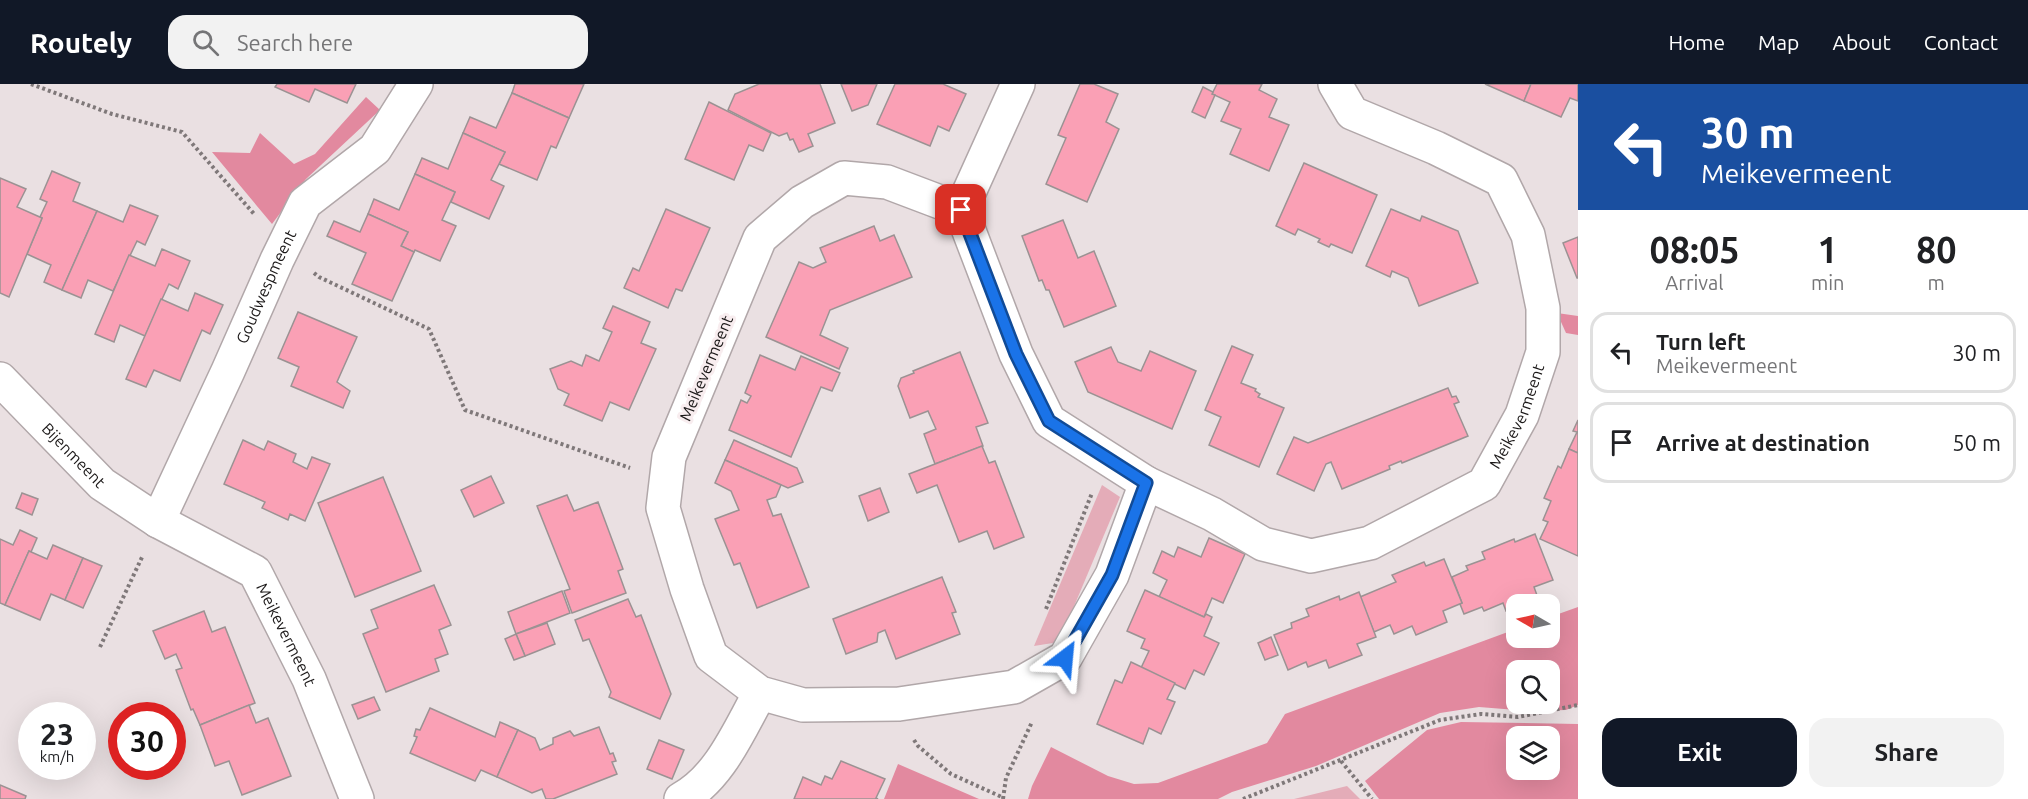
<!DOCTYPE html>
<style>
body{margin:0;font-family:Ubuntu,sans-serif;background:#f2f2f2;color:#202124;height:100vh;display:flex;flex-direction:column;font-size:22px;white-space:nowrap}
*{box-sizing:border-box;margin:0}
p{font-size:20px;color:#757577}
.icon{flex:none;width:33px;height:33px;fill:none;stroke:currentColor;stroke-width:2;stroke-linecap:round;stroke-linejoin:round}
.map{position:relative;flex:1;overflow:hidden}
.sheet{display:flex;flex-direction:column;background:#fff;width:450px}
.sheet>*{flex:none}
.top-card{background:#1a4fa0;color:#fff;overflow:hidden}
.needle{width:39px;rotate:279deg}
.buttons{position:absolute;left:1506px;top:510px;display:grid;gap:12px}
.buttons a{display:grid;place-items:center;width:54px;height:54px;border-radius:12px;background:#fff;box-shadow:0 6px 24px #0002;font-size:30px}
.speed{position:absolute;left:18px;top:618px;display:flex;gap:12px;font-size:30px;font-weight:700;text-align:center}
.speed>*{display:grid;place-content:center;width:78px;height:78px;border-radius:50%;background:#fff;box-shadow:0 6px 24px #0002;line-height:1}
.speed small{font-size:15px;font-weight:400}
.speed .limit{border:9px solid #d22;background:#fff;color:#111}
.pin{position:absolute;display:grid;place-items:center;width:51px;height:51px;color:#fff;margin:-26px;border-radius:12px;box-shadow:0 3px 9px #0006}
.me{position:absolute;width:66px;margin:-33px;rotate:29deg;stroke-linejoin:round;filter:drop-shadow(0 0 4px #0008)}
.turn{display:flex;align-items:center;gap:21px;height:126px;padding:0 24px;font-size:27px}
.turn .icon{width:78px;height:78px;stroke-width:2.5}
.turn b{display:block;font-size:42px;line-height:51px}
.eta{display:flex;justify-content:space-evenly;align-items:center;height:102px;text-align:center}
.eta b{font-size:36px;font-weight:700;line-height:42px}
.cta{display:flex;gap:12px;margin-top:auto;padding:12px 24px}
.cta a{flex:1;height:69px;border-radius:18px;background:#111827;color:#fff;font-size:24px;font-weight:700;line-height:69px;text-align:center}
.cta a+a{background:#f2f2f2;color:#202124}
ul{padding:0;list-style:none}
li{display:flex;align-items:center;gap:18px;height:81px;margin:0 12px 9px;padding:0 12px;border:3px solid #e0e0e0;border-radius:18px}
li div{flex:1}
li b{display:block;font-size:22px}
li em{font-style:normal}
header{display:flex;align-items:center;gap:36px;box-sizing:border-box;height:84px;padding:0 30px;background:#111827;color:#fff}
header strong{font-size:28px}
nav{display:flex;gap:33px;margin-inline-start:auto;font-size:21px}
.search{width:420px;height:54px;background:#f2f2f2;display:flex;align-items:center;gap:15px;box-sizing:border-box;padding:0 21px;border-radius:18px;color:#757577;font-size:22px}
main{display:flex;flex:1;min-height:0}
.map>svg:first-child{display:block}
</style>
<header>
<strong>Routely</strong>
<div class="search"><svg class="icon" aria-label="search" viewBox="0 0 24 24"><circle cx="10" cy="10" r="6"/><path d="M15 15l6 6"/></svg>Search here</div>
<nav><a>Home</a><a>Map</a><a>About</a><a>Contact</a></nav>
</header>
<main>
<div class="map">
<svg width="1578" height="715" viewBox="0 0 1578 715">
<rect width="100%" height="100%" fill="#eae0e2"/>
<g fill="#e4acb8">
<path d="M1102,401L1120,413L1059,558L1034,562Z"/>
<path d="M1347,702L1360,715H1294Z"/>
</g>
<g fill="#e2899f" fill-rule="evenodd">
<path d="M366,13L380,26L306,95L272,140L212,68L250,69L260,49L294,80L315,70Z"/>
<path d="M1557,229L1578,232V251L1566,249Z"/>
<path d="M1578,523V621L1566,626L1530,627L1479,623L1440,629L1316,682L1232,708L1218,715H1028L1032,702L1051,663L1108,692L1134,700L1158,699L1267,659L1285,630L1516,545V554H1550V533ZM1516,586H1550V620H1516Z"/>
<path d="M1461,638L1578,640V715H1379L1365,697L1427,646ZM1550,652V686H1516V652Z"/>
<path d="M898,680L979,715H884Z"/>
</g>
<g fill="#faa0b5" stroke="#9b9293" stroke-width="1.5">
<path d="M277,0H356L347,19L315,5L309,18L275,3Z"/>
<path d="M515,0H584L569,34L512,9Z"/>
<path d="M759,0H820L835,39L808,50L813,62L799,68L793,55L790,56L787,49L779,52L728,26L735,10Z"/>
<path d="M841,0H877L868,21L852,27Z"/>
<path d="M895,0H943L966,10L949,47L938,42L930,62L877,40Z"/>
<path d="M1080,0H1094L1118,10L1106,38L1119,45L1087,118L1046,100L1066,54L1058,51Z"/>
<path d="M1217,0H1262L1259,6L1277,15L1269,33L1289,41L1269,87L1230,70L1241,45L1221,37L1230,18L1212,10Z"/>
<path d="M1485,0H1531L1524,17Z"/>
<path d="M1531,0H1578V17L1570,14L1561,33L1524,17Z"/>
<path d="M1203,3L1213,8L1212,10L1215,11L1205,34L1192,28Z"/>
<path d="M512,9L569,34L556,64L551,62L537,96L499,80L505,68L463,49L470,33L496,44Z"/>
<path d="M709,18L771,49L763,67L749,61L734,96L685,75Z"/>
<path d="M463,49L505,68L491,96L504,102L489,135L451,118L455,108L415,90L422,74L448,85Z"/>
<path d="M1304,79L1377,111L1352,169L1331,160L1329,163L1318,158L1320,155L1298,145L1295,151L1276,142Z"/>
<path d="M52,87L80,99L73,117L97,127L62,206L44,198L51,181L27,170L42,134L40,133L47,118L40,115Z"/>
<path d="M415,90L455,108L442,136L456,142L440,177L415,166L414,168L401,162L408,148L368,130L374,115L399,126Z"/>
<path d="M0,94L26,105L17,123L42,134L9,213L0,209Z"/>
<path d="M130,121L158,132L145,161L137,157L113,207L88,196L81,214L62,206L97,127L123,138Z"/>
<path d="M666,125L710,144L682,207L676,205L668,224L624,204L633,184L639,187Z"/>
<path d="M1391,125L1420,137L1422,132L1458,147L1478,199L1419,222L1408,194L1392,187L1390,193L1366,182Z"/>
<path d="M368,130L408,148L401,162L414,168L392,217L352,200L366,169L327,152L334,137L360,148Z"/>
<path d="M1063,136L1078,174L1094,167L1116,222L1064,243L1049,206H1046L1042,196L1039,197L1022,152Z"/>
<path d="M874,142L880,157L894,151L912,193L830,226L820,251L848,264L839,285L766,253L799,178L813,184L826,178L820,164Z"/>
<path d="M1578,153V194H1577L1563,159Z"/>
<path d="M162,165L190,177L178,205L169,200L145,252L120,241L114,258L95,250L129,171L155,182Z"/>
<path d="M195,209L223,221L210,250L202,246L180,297L154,286L146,303L126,295L161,215L188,227Z"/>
<path d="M613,222L650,238L641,259L656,265L629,326L610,318L602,337L564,321L569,310L558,305L550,285L571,277L582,282L586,271L599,277L612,248L603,244Z"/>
<path d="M298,228L357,253L337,298L350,307L343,324L291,302L299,283L278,274Z"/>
<path d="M1232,262L1253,271L1241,299L1256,305L1255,307L1260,310L1258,313L1284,324L1259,383L1209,361L1221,333L1205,326Z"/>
<path d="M1111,263L1118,278L1141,287L1150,267L1196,287L1172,345L1088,308L1075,278Z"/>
<path d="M960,268L988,339L976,343L983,362L935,380L924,350L936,345L928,327L910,334L898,302L901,294L914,289L913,287Z"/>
<path d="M760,271L795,286L801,272L840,289L832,307L821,303L791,373L729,346L741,316L747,319L751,312L745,309Z"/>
<path d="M1448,304L1452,313L1456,312L1459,318L1454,320L1468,352L1402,379L1401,377L1389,382L1390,385L1342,405L1331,378L1326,380L1314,407L1277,390L1294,353L1308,359Z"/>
<path d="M1578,336V369L1569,365L1577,348L1573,347Z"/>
<path d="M243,356L264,366L268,357L296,370L293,378L307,385L312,373L330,380L305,437L290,430L288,436L262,424L265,418L224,400Z"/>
<path d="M734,356L797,384L803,398L788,404L725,376Z"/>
<path d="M982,362L989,379L995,377L1024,453L994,465L987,447L959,458L937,401L917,409L909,390Z"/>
<path d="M1569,365L1578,369V472L1540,455L1548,438L1543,436L1551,417L1544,414L1558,382L1561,384Z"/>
<path d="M725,376L781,401L776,413L767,416L773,432L781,430L809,503L757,524L740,479L734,481L715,435L739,426L731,407L715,399Z"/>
<path d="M491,392L504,419L474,433L461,406Z"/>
<path d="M383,393L421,487L355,513L318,419Z"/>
<path d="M880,404L889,428L868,437L859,412Z"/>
<path d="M22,409L38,415L32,431L16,424Z"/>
<path d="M567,411L574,427L598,418L623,485L618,487L626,509L572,529L564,507L570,505L537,422Z"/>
<path d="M20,446L37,454L31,468L29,467L5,521L0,519V455L13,461Z"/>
<path d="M1535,450L1553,496L1534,503L1538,514L1522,520H1516V523L1506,527L1503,519L1484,527L1482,523L1464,530L1460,520L1462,519L1452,493L1468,486L1466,482L1485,475L1482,468L1514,455L1515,458Z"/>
<path d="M1209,454L1245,470L1223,519L1212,514L1204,533L1159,513L1167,496L1153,489L1162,467L1174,473L1178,463L1201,473Z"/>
<path d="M53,461L83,474L65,516L51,510L40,536L5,521L29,467L47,475Z"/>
<path d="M83,474L102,482L83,524L65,516Z"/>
<path d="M1444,475L1462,519L1443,527L1447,538L1416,551L1412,542L1394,550L1390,541L1374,548L1360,513L1396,498L1392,491L1424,478L1426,482Z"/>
<path d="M942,493L956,528L952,529L960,550L896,575L885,546L878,549L877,558L846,570L833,535Z"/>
<path d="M434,501L451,541L439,546L448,570L435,575L439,587L386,608L363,550L378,544L371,526Z"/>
<path d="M1145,506L1204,533L1206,530L1212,533L1204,552L1219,559L1204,591L1194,586L1185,605L1141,584L1149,567L1141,564L1145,555L1127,547Z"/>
<path d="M562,507L570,529L516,550L508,528Z"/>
<path d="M1359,508L1376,553L1357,560L1362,571L1329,584L1326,576L1308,583L1306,578L1288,586L1274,551L1292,544L1291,539L1309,532L1306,525L1339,512L1340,516Z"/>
<path d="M628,515L636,533L641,531L671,610L660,635L609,613L611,608L589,555L583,557L575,536Z"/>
<path d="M204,527L212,548L225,543L255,619L200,641L193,625L191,626L176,586L182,584L176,570L165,575L153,547Z"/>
<path d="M547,539L555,560L525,572L516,550Z"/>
<path d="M516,550L525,572L514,576L505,555Z"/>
<path d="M1271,553L1278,571L1265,576L1258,559Z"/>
<path d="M1131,578L1175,599L1167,615L1175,618L1161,650L1149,644L1143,660L1097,640L1115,596L1122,599Z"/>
<path d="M374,613L380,626L358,635L352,621Z"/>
<path d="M249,621L256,639L268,634L291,692L242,711L229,677L215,682L200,641Z"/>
<path d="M430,624L495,653L500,638L518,646L497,693L481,686L475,697L410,669L417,653L414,652L416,645L420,646Z"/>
<path d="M599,643L610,670L613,669L616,677L612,678L617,690L553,715H546L542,705L532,709L497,693L518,646L535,654L540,666L553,660V654L570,647L574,652Z"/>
<path d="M659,656L684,666L672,695L647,685Z"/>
<path d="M841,677L885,695L876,714L878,715H794L803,693L821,701L825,692L832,695Z"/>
<path d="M0,701L26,712L25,715H0Z"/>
</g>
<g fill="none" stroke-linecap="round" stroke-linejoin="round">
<g stroke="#b1a7a9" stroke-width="36">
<g id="minor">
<path d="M844,94L887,98L961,126L1016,270L1049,337L1146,399L1112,491L1065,574L1014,603L899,620L803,621L760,609L711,572L687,505L663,424L669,373L760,154L802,118Z"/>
<path d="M961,126L1018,0"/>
<path id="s1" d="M0,295L102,400L158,437L255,488L309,595L357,715"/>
<path id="s2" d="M1146,399L1212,430L1263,460L1311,472L1370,459L1484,400L1522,331L1543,268V224L1528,151L1501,96L1436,64L1352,29L1335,0"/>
<path id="s3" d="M158,437L228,287L277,176L305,119L375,65L416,0"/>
<path d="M681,715C720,694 739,646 760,609"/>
</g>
</g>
<g stroke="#7f7879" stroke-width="4" stroke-dasharray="3 3" stroke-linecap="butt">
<path d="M31,0L112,30L182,48L255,131"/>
<path d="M314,189L319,193L429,245L465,326L630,384"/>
<path d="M1046,525L1092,409"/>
<path d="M100,563L143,471"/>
<path d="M914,656L918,662L951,690L1004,714"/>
<path d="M1341,677L1372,715"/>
<path d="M1003,715L1006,694L1032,638"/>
<path d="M1243,715L1440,636L1481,630L1518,633L1578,621"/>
</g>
<use href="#minor" stroke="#fff" stroke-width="33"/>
</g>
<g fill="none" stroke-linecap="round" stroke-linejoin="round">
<g stroke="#114b97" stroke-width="15">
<path id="route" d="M961,126L1016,270L1049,337L1146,399L1112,491L1065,574"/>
</g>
<use href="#route" stroke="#1a73e8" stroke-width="10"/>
</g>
<g text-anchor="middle" stroke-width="6" stroke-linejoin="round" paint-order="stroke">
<g font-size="16" fill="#1b1818" stroke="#f8edef">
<text dy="6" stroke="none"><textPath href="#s3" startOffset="258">Goudwespmeent</textPath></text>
<text transform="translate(706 284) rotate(-67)" y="6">Meikevermeent</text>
<text dy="6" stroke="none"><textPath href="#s2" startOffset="446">Meikevermeent</textPath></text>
<text dy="6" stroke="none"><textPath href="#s1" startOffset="106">Bijenmeent</textPath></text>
<text dy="6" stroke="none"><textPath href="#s1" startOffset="393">Meikevermeent</textPath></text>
</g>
</g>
</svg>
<div class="buttons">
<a><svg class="needle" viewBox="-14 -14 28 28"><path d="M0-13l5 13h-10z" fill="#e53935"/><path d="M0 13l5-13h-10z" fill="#757577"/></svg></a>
<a><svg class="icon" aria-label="search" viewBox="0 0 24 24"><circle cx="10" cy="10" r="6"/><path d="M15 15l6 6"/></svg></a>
<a><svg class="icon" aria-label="layers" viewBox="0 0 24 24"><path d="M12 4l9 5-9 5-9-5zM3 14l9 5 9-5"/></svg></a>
</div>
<div class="speed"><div>23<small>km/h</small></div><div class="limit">30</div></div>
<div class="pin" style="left:961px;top:126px;background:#d93025"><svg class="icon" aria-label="arrive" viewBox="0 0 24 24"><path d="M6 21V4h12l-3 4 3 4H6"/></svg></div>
<svg class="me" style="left:1065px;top:574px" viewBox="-20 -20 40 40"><path d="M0-17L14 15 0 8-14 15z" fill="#1a73e8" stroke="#fff" stroke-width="4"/></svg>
</div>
<section class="sheet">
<div class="top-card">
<div class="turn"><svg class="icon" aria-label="left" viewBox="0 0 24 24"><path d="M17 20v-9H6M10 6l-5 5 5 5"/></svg><div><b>30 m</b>Meikevermeent</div></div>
</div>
<div class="eta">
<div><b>08:05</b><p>Arrival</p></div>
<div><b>1</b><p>min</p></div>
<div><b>80</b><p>m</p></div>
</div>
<ul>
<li><svg class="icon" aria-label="left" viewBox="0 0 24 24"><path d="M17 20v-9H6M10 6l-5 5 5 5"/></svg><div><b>Turn left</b><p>Meikevermeent</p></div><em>30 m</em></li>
<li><svg class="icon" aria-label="arrive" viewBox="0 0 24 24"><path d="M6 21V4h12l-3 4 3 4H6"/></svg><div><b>Arrive at destination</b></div><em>50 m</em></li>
</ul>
<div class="cta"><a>Exit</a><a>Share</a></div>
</section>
</main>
